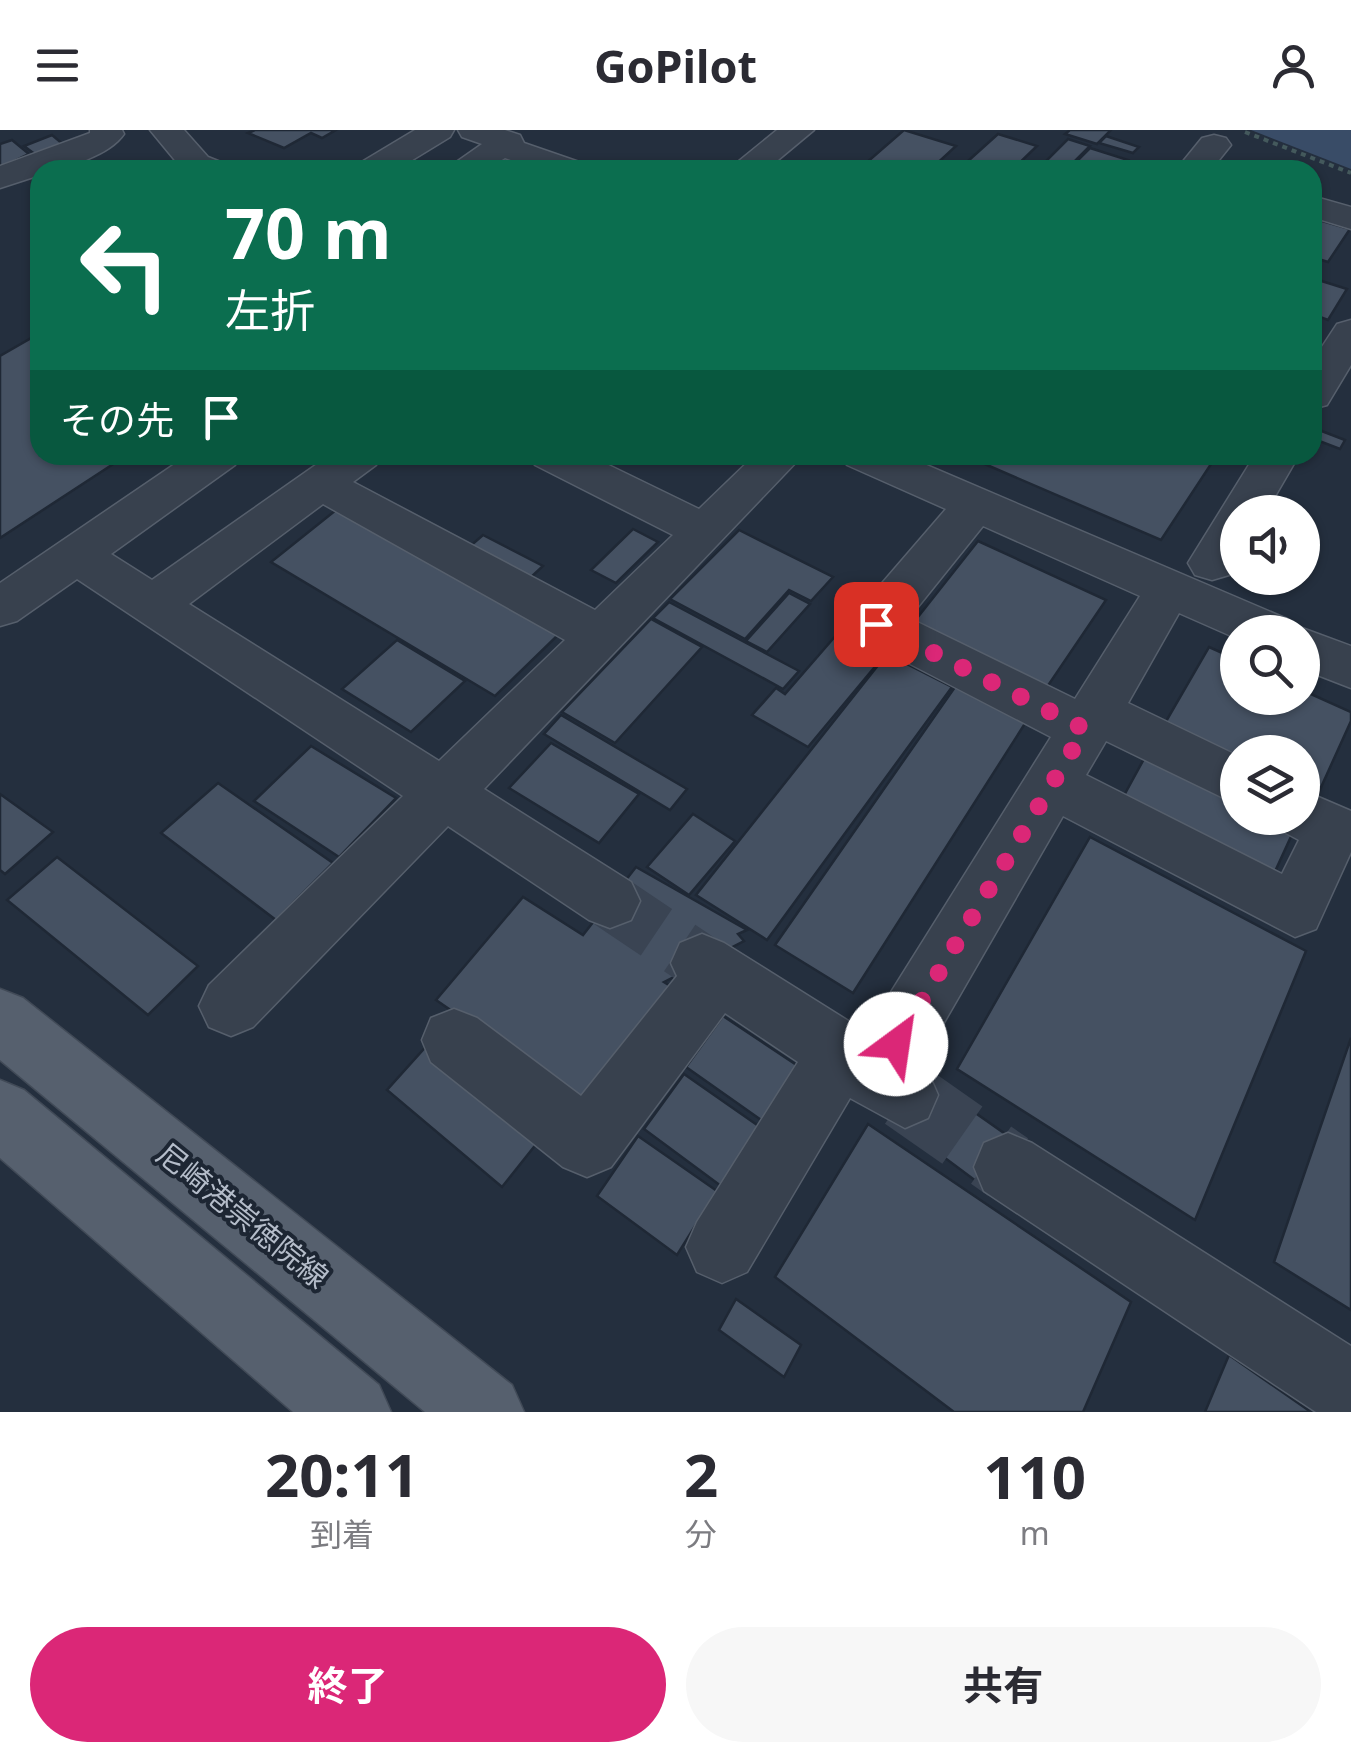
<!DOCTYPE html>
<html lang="ja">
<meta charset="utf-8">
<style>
body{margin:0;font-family:"Noto Sans","Noto Sans JP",sans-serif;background:#f7f7f7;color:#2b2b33;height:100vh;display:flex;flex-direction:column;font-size:38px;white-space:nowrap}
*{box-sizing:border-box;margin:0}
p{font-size:32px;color:#7c7c81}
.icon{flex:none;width:55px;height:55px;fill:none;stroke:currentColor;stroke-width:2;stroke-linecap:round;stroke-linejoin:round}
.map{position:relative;height:1282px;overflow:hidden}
.sheet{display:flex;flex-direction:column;background:#fff;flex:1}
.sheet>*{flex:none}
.hud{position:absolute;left:30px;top:30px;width:1292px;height:305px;border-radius:30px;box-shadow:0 2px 8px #0004;background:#0b6e4f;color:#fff;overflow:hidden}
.tools{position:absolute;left:1220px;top:365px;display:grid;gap:20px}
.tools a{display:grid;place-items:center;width:100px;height:100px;border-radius:50%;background:#fff;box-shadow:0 2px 8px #0004;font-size:50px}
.pin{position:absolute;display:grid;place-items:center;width:85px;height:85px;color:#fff;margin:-42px;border-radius:20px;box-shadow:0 5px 15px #0006}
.me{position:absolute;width:110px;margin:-55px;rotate:31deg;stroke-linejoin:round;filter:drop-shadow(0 0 8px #0008)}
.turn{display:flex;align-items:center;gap:35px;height:210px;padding:0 30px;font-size:45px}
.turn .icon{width:130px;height:130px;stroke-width:2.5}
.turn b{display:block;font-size:70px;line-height:85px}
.then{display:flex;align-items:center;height:95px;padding:0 30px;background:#0003;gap:20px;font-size:38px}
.eta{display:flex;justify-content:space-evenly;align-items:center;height:170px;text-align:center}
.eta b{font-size:60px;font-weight:700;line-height:70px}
.button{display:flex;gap:20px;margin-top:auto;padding:20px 30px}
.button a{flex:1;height:115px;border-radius:60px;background:#db2777;color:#fff;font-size:40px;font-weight:700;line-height:115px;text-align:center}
.button a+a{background:#f7f7f7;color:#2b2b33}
header{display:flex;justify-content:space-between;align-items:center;height:130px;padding:0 30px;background:#fff;font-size:45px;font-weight:700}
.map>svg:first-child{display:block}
</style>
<header><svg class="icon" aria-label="menu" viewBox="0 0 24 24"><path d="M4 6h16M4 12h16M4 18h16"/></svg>GoPilot<svg class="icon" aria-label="person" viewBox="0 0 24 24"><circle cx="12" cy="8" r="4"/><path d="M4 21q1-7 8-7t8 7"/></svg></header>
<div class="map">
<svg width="1351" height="1282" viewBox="0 0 1351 1282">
<rect width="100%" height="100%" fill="#242f3e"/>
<path fill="#394c67" d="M1251,0H1351V39Z"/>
<g fill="#455162" stroke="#1f2835" stroke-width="2.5">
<path d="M255,0H336L322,8L311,3L284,18L248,3Z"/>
<path d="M904,0L956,16L930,40H858Z"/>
<path d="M1070,0H1111L1097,14L1065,4Z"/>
<path d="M998,4L1037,16L1012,40H958Z"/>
<path d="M52,5L64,15L36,25L24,16Z"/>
<path d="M1106,6L1139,17L1133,23L1099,13Z"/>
<path d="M1068,9L1090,16L1066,40L1040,37Z"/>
<path d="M12,10L29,24L0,38V14Z"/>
<path d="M1090,18L1128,30L1117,40H1068Z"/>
<path d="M1312,88L1350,99L1328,132L1312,127Z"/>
<path d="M1312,148L1347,159L1328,190L1312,184Z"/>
<path d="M40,203V325H127L0,408V226Z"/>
<path d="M1319,300L1345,310L1340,319L1314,309Z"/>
<path d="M986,325H1217L1161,410L980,332Z"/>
<path d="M336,380L558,505L495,566L271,432Z"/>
<path d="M633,399L658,412L616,453L591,440Z"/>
<path d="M739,400L833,447L811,471L789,460L745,509L670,469Z"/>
<path d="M483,405L543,436L529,449L468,418Z"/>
<path d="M978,411L1106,470L1043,563L910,497Z"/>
<path d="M789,463L810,474L767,522L746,511Z"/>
<path d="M669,472L799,541L783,559L653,488Z"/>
<path d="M651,489L702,517L615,613L562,582Z"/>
<path d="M838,503L883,527L808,617L752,585L776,558L785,564Z"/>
<path d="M397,510L465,551L411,602L342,559Z"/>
<path d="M1209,517L1238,530V568H1302V560L1351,582V591L1313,675L1302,670V622H1238V638L1161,600Z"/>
<path d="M887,524L952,557L767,810L696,765Z"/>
<path d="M955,557L1026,592L853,863L775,815Z"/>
<path d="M561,585L687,659L670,680L544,604Z"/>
<path d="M551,613L639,664L599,713L509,658Z"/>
<path d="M311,616L396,668L339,727L254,671Z"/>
<path d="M1145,627L1238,672V688H1268L1294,700L1272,748L1121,671Z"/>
<path d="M218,653L333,733L276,790L161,703Z"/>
<path d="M0,664L53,702L5,744L0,740Z"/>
<path d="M693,684L735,711L689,765L647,737Z"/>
<path d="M1090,707L1306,821L1195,1090L957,939Z"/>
<path d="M57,727L198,836L148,885L7,770Z"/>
<path d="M636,737L747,800L738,804L744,811L664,852L685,865L580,969L436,870L523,767L583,805Z"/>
<path d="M723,886L801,938L764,992L686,937Z"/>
<path d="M1351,908V1180L1274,1132Z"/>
<path d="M431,911L545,1003L502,1057L387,960Z"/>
<path d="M684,944L760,997L721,1056L644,999Z"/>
<path d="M920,944L1021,1015L992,1063L890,987Z"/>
<path d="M868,994L1131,1172L1083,1282H954L775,1147Z"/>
<path d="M638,1006L717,1061L677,1125L597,1066Z"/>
<path d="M736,1169L801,1215L784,1247L719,1200Z"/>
<path d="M1229,1225L1311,1282H1205Z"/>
</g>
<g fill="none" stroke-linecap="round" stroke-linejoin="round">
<path stroke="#3a4453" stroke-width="56" stroke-dasharray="56 28" stroke-linecap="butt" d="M610,771L702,833"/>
<path stroke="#3a4453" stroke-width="70" stroke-dasharray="70 35" stroke-linecap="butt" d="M905,965L1008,1037"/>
<g stroke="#565f6c" stroke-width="3">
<g id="minor">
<path d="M90,0H122L124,4C110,25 65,40 40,40V45L0,58V36L90,3Z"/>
<path d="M150,0H184L208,27L223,33L228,40H183Z"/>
<path d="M415,0H454L450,7L396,40H355L360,33Z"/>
<path d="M458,0H505L520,5L524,13L582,33L587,40H538L505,28L486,40H445L482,14L462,7Z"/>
<path d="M777,0H814L766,40H728Z"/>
<path d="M1214,5L1226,8L1231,15L1211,40H1176L1202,8Z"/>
<path d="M1312,66L1351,77V99L1312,87Z"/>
<path d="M1351,190V235L1327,275L1312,279V232L1337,194Z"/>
<path d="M188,325H241L235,335L111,424L152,450L330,325H382L376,335L353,352L595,480L673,405L535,335L529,325H588L699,379L755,325H803L484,659L631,752L640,771L631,790L610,798L589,790L448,696L253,897L231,906L209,897L199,876L209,855L403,666L77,449L17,491L0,496V453ZM323,374L565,510L439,631L189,474Z"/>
<path d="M841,325H903L1287,489L1293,500L1302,498L1351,516V558L1302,539V502H1238V509L1179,483L1128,573L1238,626V675L1106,611L1086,645L1282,744L1299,710L1282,701L1275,688H1302V660L1351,681V722L1316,799L1295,807L1063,686L919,936L928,942L938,965L928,988L905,998L850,968L747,1142L722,1153L697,1142L686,1117L697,1092L798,932L725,883L611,1037L587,1047L563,1037L431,932L422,910L431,888L454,879L477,888L581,966L677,846L671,833L680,813L702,804L724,813L866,902L1051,607L858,507L851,494L858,481L946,379L847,335ZM983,396L1140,466L1075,569L909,488Z"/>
<path d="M1255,325H1299L1266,382H1238V431L1229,445L1212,450L1195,445L1188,433Z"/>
<path d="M1008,1003L1032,1013L1351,1216V1282H1316L984,1061L974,1037L984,1013Z"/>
</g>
</g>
<g stroke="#414a57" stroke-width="3">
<g id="major">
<path d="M0,859L23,868L512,1255L524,1282H425L0,930Z"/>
<path d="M0,950L24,960L379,1255L391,1282H293L0,1028Z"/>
</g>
</g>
<path stroke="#44595c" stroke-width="4" stroke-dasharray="5 5" stroke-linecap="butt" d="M1245,2L1351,43"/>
<use href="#minor" fill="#38414e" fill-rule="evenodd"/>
<use href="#major" fill="#56606e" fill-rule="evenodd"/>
</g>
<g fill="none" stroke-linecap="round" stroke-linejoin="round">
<path stroke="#db2777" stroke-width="18" stroke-dasharray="0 32.4" d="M876,494L1085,599L896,914"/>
</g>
<g text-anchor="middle" stroke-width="8" stroke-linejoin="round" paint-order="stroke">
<g font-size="30" fill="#b4bcc9" stroke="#1d2633">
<text transform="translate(242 1086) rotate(39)" y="10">尼崎港崇徳院線</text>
</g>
</g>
</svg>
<div class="tools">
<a><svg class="icon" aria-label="sound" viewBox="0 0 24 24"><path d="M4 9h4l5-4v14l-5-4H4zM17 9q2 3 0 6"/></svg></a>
<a><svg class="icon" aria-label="search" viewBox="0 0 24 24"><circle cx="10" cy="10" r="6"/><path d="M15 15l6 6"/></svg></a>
<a><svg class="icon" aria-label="layers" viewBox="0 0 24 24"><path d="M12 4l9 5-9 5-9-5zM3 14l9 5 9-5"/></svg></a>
</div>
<div class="pin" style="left:876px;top:494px;background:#d93025"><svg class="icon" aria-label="arrive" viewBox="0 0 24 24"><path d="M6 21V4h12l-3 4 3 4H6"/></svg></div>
<svg class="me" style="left:896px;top:914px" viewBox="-20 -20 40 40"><circle r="19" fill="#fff"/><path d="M0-13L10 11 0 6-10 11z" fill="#db2777"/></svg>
<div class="hud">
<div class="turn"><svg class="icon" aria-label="left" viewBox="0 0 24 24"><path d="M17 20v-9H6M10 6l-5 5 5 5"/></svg><div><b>70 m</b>左折</div></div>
<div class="then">その先<svg class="icon" aria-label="arrive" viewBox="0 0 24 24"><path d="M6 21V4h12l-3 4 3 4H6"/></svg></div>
</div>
</div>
<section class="sheet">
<div class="eta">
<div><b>20:11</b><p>到着</p></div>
<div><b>2</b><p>分</p></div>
<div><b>110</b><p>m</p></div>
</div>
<div class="button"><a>終了</a><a>共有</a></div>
</section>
